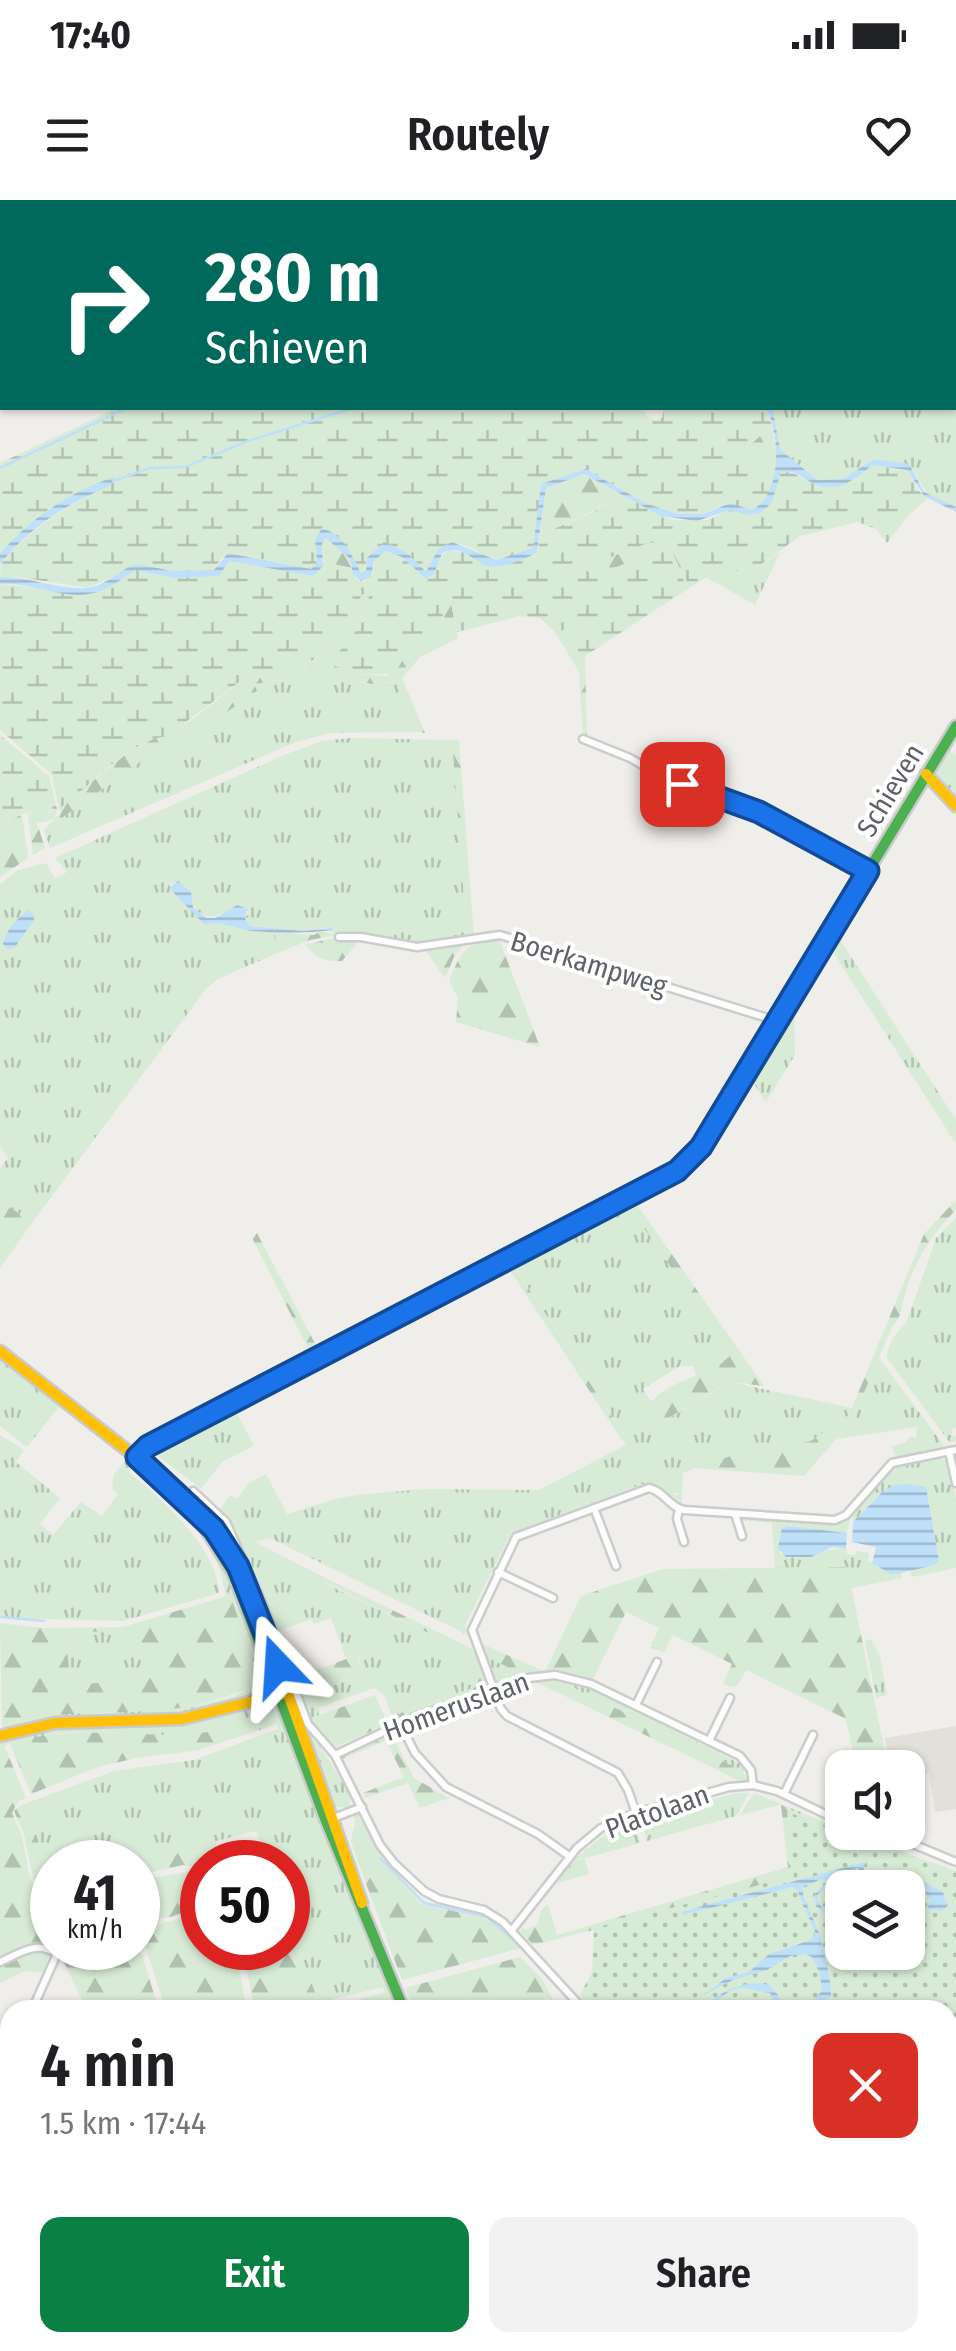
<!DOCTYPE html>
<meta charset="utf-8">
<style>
body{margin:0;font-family:"Fira Sans Condensed",sans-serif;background:#f2f2f2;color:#202124;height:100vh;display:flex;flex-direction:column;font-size:38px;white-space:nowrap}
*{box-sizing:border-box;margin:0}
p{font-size:32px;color:#757577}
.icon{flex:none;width:55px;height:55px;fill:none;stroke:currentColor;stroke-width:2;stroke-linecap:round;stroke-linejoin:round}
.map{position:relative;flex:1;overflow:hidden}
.drawer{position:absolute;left:0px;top:1800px;width:958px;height:352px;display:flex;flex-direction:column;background:#fff;border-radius:30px 30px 0 0;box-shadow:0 2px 8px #0004}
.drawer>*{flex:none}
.banner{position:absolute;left:0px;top:0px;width:958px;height:210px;box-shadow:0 2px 8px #0004;background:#00695c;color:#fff;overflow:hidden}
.controls{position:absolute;left:825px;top:1550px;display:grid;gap:20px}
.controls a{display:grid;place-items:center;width:100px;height:100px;border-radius:20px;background:#fff;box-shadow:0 2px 8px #0004;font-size:50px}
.speed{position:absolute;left:30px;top:1640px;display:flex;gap:20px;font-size:50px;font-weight:700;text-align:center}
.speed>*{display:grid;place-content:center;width:130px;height:130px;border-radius:50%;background:#fff;box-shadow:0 2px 8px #0004;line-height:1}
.speed small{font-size:25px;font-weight:400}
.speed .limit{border:15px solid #d22;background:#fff;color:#111}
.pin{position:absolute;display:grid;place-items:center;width:85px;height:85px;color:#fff;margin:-42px;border-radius:20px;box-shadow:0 5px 15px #0006}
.me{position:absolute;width:110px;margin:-55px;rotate:340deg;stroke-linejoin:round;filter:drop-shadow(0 0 8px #0008)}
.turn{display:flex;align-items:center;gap:35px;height:210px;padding:0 40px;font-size:45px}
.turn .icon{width:130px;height:130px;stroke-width:2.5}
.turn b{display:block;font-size:70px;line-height:85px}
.round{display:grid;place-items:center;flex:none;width:105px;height:105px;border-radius:20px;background:#f2f2f2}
.summary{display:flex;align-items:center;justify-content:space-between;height:170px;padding:0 40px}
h1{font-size:60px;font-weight:600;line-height:75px}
.primary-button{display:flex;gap:20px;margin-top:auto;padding:20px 40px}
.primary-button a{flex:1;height:115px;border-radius:20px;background:#0b8043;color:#fff;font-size:40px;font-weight:600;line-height:115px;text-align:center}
.primary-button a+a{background:#f2f2f2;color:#202124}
.status{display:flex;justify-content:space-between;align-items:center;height:70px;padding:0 50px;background:#fff;direction:ltr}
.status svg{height:28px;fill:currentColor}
header{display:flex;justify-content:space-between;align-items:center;height:130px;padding:0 40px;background:#fff;font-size:45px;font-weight:600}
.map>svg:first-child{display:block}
</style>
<div class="status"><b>17:40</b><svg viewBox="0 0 49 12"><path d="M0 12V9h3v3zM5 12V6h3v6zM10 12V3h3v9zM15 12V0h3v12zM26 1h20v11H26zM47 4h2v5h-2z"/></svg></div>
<header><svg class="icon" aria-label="menu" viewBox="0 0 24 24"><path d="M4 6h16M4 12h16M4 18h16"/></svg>Routely<svg class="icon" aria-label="heart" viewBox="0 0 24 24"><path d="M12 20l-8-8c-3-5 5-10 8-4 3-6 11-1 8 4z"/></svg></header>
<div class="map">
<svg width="956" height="2151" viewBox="0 0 956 2151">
<defs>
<pattern id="grass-tufts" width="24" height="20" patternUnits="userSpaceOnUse" patternTransform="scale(2.5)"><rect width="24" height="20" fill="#d8ebd6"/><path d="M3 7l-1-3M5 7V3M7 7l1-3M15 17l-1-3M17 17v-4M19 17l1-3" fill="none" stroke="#b2c2b1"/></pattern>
<pattern id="forest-firs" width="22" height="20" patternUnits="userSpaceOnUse" patternTransform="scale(2.5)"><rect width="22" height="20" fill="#d8ebd6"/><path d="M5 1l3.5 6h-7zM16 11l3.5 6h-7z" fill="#b2c2b1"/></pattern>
<pattern id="wetland-marsh" width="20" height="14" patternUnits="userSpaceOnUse" patternTransform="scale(2.5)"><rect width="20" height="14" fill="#d8ebd6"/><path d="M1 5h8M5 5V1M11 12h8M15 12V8" fill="none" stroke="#b2c2b1"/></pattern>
<pattern id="park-dots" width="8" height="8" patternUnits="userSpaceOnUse" patternTransform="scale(2.5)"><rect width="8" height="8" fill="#d8ebd6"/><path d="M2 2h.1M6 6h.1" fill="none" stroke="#b2c2b1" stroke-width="1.8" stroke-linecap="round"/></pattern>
<pattern id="water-rules" width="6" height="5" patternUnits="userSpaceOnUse" patternTransform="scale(2.5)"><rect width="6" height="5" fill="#bfe0f9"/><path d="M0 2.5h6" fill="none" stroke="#9eb9cd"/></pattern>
</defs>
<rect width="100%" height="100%" fill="#efeeea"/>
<path fill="#e2e0da" d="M956,1526V1609L935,1612L929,1573L921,1574L920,1567H889L885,1538Z"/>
<g fill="url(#grass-tufts)">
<path d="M956,40V307L927,294L910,265L874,259L843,279L817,280L780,249L771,208H955Z"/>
<path d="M780,352L755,405L706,377L759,366Z"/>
<path d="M306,464L304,468L340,476L342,468L349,470L347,478C364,484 379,485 397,481L418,532L331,533L296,542L50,648L44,630L60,613L51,574L0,530C28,554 53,563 60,601C62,612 61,615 53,622L55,623L140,562L193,537L212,518L256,491L253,484L295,478L296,471Z"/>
<path d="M351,538L452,540L467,737L424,744L360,733L336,735L327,728L303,731L250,726L245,718L249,713L246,708L237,705C208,722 198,724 188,689L176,682L169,685C179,701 194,708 204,725C227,719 251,732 275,732L277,753L218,779L206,789L32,1023L0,1000V968L8,958L0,946V684L18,670L46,663L55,678L67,672L55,658L284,555L322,541Z"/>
<path d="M947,547L956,556V601L936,579L934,570Z"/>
<path d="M835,732L956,920V944L828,744Z"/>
<path d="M794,799L795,855L766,902L750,878Z"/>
<path d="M629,1006L732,1155L722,1163L695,1173L694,1166H680L643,1189L660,1215L653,1228L730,1182L852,1208L849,1215L811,1241L731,1256L659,1278L671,1279L674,1295H682L681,1307L660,1289L642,1284L511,1333L465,1425L468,1435L270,1338L255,1342L326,1378L324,1383L463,1450L475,1487L392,1516L384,1495L374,1488L318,1508L319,1515L309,1519L293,1479L311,1472L318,1490L364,1475L358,1455L346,1458L331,1418L314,1424L311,1419L276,1432L242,1347L220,1310L230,1295L237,1299L249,1283L266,1274L287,1314L339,1298L366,1294L425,1289L539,1290L620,1248L637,1278L647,1273L620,1237L624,1234L514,1066Z"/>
<path d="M956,1018V1228L953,1227L952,1237L956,1236V1241L950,1243L887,1158C887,1143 898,1132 907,1121L936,1038Z"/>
<path d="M0,1154L62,1203L27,1247L0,1226Z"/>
<path d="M879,1158L945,1247L895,1257L892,1246L905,1243L911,1236L916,1238L917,1227L837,1239L852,1221Z"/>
<path d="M235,1210L254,1246L222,1262L201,1289L153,1252Z"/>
<path d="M0,1235L24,1250L16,1262L60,1298L40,1324L53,1335L81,1302L102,1316L118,1294L112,1289L114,1274L129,1257L134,1260L129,1272C162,1300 217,1347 219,1393L123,1421L0,1418Z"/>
<path d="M940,1255L941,1259L948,1260L956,1299V1368L912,1377L910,1371L935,1365L939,1361L926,1288C885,1279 879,1295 853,1322L854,1312L892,1266Z"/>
<path d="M141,1266C215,1326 235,1386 267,1473L264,1485C215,1531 114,1514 51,1520C35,1522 20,1527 4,1531L2,1525C25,1519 48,1513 71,1512C113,1510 231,1514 259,1480L230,1396H225C225,1351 171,1299 137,1273V1268Z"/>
<path d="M852,1311L847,1333L788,1326L780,1353C802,1366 824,1346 846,1349L847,1354L856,1355V1351L869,1353L868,1361L892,1375L901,1373L902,1378L851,1388L846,1367L775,1368L772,1323L739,1320L741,1317L834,1323Z"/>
<path d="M135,1429L142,1460L136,1480L71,1485L65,1433Z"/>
<path d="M871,1439L880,1456L887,1495L876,1498L865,1441Z"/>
<path d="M476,1440L485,1445L487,1457L526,1476L500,1485L494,1483Z"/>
<path d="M558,1480L584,1486L733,1560L742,1565L747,1582L744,1584L734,1578L732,1566Z"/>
<path d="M265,1502L274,1503L282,1513L399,1810H392L383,1787L319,1803L288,1719V1662H267L256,1631L216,1641L217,1648L114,1662H52L50,1671L19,1606L114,1571L194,1560L278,1529L276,1522C238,1528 199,1536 161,1535C97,1533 64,1525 0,1547V1541L53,1527L176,1523Z"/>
<path d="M304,1520L351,1596L349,1608L332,1606Z"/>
<path d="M736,1593H749L736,1616L647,1641L641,1619Z"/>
<path d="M754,1593L842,1629V1632L861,1634L862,1638L848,1636L780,1605L740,1615Z"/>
<path d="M357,1613L381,1655L358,1662L351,1641L355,1623L354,1615Z"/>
<path d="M634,1622L640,1643L571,1662L599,1639Z"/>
</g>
<g fill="url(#forest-firs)" fill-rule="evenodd">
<path d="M772,226L777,258L735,264L733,259Z"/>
<path d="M584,274L620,294L597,309L540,335L546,288Z"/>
<path d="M663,337C676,350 686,369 689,388L686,390L682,373L670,348L594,375L585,370L594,361Z"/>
<path d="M326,338L350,359L351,368L324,362L322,341Z"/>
<path d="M449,393L458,438L420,457L402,478L425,533L418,532L397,481L372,484L347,478L349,470L357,474L387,476L406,455L432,443L443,431L442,395Z"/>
<path d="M362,394L369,396L355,432L335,466L342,468L340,476L305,478L306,464C336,447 348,425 362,394Z"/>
<path d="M574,428L581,432L575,465L554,431Z"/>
<path d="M585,456L587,537L583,536L579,473Z"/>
<path d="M278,467L296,471V478L254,484L257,491L224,514L212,518L193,537L140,562L55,623L51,624L60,616L61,607L131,550L190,521L250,474Z"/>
<path d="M452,540H459L474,736L467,737Z"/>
<path d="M57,609C57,621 46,622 37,623L45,648L33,655L28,613H49Z"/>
<path d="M22,615L28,658L0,677V622Z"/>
<path d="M321,731L336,735L310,740L277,753L275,732L314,735Z"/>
<path d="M329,739H361L342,761C324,762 317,758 305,745Z"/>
<path d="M499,739L540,847L456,822L458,798L449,781C463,748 463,745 499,739Z"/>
<path d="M465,744L455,755L445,778L426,751Z"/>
<path d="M0,1000L32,1023L0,1068Z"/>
<path d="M956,1000V1010C932,1033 912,1065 904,1098C901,1111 901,1117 892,1127L852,1221L804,1276L694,1268L683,1273L682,1295L671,1292L670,1280L660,1281L658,1278L731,1256L811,1241L849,1215L924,1034Z"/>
<path d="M636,1003L764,1186L729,1182L652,1228L648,1222L659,1215L651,1202C662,1189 678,1183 695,1176L698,1170L722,1163L731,1155L629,1006Z"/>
<path d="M257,1033L319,1151L312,1156L252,1038Z"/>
<path d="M514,1066L624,1235L620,1237L509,1069Z"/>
<path d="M625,1245C635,1252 645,1261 647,1273L637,1279L620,1248Z"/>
<path d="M847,1367L888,1567H856L846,1519L746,1470L738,1485L730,1487L723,1483L732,1464L673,1435L664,1452L650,1448L659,1428L626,1412L592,1481L562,1473L526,1476L487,1457L485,1445L545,1472L581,1396L663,1369Z"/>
<path d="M326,1378L473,1449L488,1484L486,1490L394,1521L392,1516L475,1487L463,1450L324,1382Z"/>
<path d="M230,1395L259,1477L253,1487C227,1497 199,1506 171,1509C114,1516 58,1508 2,1525L0,1423L42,1428L123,1427ZM134,1430L142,1460L136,1480L71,1485L65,1433Z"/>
<path d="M357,1455L364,1475L318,1490L311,1472Z"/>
<path d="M558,1480L732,1566L734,1578L536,1482Z"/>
<path d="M375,1495L388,1524L333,1548L309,1519Z"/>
<path d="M268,1515L277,1524L199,1550L136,1558L98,1567L31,1594L10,1544C71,1523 129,1538 191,1534C217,1533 243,1522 268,1515Z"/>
<path d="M391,1534L414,1578L449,1598L420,1608L408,1583L365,1598L363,1593L404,1577L386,1541L339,1560L337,1555Z"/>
<path d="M4,1545L26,1598L18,1601L12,1613L22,1636L30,1680L44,1696L52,1719V1748H56H54C34,1739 19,1748 0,1756V1547Z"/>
<path d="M781,1605L848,1636L861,1638V1634L885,1642L897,1687H869L863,1666L868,1661H863L681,1712L689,1714L676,1717L701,1790L728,1774L732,1776L718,1783L704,1796L725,1783L761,1769L767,1770L790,1756L805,1753L812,1757L818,1768L822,1791L812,1801L784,1805C780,1798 777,1789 770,1785C750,1776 723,1791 708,1804V1810H703L695,1794L672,1721L649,1716L533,1745L521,1732V1727L526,1730L538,1724L541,1710L548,1704L557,1735L788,1667Z"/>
<path d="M19,1606L52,1671V1694L47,1695L33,1678L24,1634L14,1611Z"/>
<path d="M217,1648L220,1662H202V1668L183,1665L138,1675V1662H114Z"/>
<path d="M381,1655V1660L422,1704L484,1718L500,1727L521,1748L402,1780L358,1662Z"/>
<path d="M585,1659L589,1674L554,1684L571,1662Z"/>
<path d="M190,1671L202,1674V1705L171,1717L138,1721V1681Z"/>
<path d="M202,1712V1748H235L247,1810H166L140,1730Z"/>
<path d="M288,1719L319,1803L292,1810H255L242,1748H288Z"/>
<path d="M138,1743L159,1810H87L60,1754L70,1748H138Z"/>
<path d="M38,1750L48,1755L45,1773L25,1771L0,1783V1765Z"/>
<path d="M520,1757L541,1778L559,1810H554L549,1798L509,1810H413L405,1788Z"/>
<path d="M386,1792L392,1810H363L359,1799Z"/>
<path d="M562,2142L605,2143L613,2151H532Z"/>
<path d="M269,2143H321L322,2151H270Z"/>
<path d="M328,2143H392L395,2151H330Z"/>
<path d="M400,2143H478L481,2151H404Z"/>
</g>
<g fill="url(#wetland-marsh)">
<path d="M507,0H940L504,2Z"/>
<path d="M117,208H641L647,216L655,220L662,218L664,208H766L772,226L733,259L735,263L777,258C776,279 771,300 752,310L727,303L699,315L678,314L645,303L586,269L541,285L533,348L492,361L472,348L452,342L438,349L426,372L406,352L384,342L366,361L365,372L360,373C353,354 343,336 322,328L315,339L317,362L311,369L237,354L221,358L214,370L173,371L150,366L117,375L87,388L19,377H0L1,362C33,327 68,305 110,285L101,282L50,308L0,354V263Z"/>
<path d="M872,265L908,271L917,289L927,299L907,317L887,343L876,329L858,322L800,336L759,366L707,377L689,388L678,357L663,337L588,366L585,370L594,375L670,348L682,373L686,390L585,456L579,473L575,465L581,433L578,429L554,431L540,418L520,416L457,432L449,394L442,396L443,431L432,443L406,455L394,474H356L330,463L355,432L369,397L362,394C345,433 333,448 296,471L278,468L250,474L167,536C129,540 92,585 61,607L52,574L0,530V384L94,393L136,370L219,376L229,361L313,376L324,362L351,368L355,378L363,382L372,376L375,358L385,351L402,357L428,379C440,372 435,355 450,350L469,353L491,366L533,355L538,351L540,335L597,310L620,294L672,320H708L730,310L753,315L771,304L781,272C796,271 799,277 812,283C834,294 856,280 872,265Z"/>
<path d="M0,535L49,576L57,609L42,614L29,612L0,622Z"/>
</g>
<path fill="url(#park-dots)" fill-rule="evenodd" d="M787,1612L956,1671V1875L948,1881V1810H589L580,1794L592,1773L594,1728L794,1676ZM842,1688H908V1752H842Z"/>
<g fill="url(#water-rules)">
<path d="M766,208H771L773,211L780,249L817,280L843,279L874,259L909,264L924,292L956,307V312L924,296L907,270L872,265C856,280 834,295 812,283C799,276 796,271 781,272L772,302L762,312L749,315L730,310L697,321L661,316L584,274L546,288L537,352C526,359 502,369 488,366C470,361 464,343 442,353L434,374L426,379L402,357L385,351L374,361L371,377L361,381L353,375L350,359L326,338L322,343L323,366L313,376L229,361L219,376L175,378L136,370C122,378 110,389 94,393C64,401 31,381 0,384V377C29,376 58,390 87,388C107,386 119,369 137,364L173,371L214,370L228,353L311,369L317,362L315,339L322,328C347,337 351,355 361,373L366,370L367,358L384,342L406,352L426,372L438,349L452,342L496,360L533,348L541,284L586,269L645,303L678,314H703L730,303L752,310C783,294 780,234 766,208Z"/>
<path d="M115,277L110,286C68,303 30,327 0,364V354C29,319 72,290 115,277Z"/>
<path d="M178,681L191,692L193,707L206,718H215L237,705L248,709L245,718L250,726L303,731L332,728L333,730C310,733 280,734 253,731C236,729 221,720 205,725L169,688Z"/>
<path d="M29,710L33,714L34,720L15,747L8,749L3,744C6,730 17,718 29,710Z"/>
<path d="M908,1284L926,1287L939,1361L935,1365L892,1375L872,1363L876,1347L852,1342L853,1322L882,1292L894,1285Z"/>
<path d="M788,1326L847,1333L846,1349L833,1347L811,1357H786L778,1348L782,1328Z"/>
<path d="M868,1661L863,1666L869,1687H865L858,1668L831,1676L832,1684L817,1695L818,1702L826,1713L842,1716V1718L825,1715L816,1706L814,1695L829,1680L822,1679L802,1687C804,1705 814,1717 819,1733C823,1747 832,1783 831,1797L814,1805L829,1810L811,1806L777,1810L770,1793C746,1790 739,1780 716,1802V1810H708V1804C726,1788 746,1780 770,1785L784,1805L812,1801L822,1791L820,1774L812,1757L805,1754L790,1756L767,1770L733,1780L703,1795L726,1778L749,1772L769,1754L811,1740L815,1732L798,1692L793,1687L683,1715L681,1712Z"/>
<path d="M921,1681L943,1692L947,1706L941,1711L927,1709L931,1700L918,1684Z"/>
</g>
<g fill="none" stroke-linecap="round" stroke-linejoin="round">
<g stroke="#bfe0f9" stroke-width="2.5">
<path d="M0,268L127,208"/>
<path d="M113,281L150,268L185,267L248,241L353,208"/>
<path d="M0,1417L44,1421"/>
<path d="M381,1659L424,1703L487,1717L521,1747"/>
<path d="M530,1756L559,1788"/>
</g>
<g stroke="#cbcccc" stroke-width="11">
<g id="street">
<path d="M583,539L630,558L663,577L759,612L868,671"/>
<path d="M339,737H361L417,747L500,735L777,821"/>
<path d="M949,1251L956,1283"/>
<path d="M193,1291L226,1322L263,1405L308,1524L335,1555L380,1645L394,1663L424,1691L439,1699L484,1710L503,1722L584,1810"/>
<path d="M594,1308L616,1366"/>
<path d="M679,1309L677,1319L684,1342"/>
<path d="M735,1314L742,1336"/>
<path d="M498,1372L553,1398"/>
<path d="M636,1505L657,1462"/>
<path d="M400,1523L415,1553L446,1587L538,1634L569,1656"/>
<path d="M709,1541L730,1498"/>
<path d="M335,1555L415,1517L528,1478L555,1475L591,1484L740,1556L751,1570L753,1585"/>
<path d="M784,1594L813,1535"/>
<path d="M636,1613L628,1590L618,1573L507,1516L501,1509L472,1430L516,1337L649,1288C664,1291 669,1307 684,1310L835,1320L846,1315L892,1263L956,1250"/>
<path d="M331,1619L362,1607"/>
<path d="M884,1632L956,1662"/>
<path d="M512,1730L577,1648L601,1628L636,1613L729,1587L753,1585L777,1591L842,1622"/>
<path d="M0,1762C20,1753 37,1740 57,1754L32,1810"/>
<path d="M0,1851L10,1855"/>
<path d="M948,1888L956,1882"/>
<path d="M948,1904L956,1919"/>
<path d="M0,2003L10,2020"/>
<path d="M948,2036L956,2045"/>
<path d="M0,2079L10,2076"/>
<path d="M948,2130L956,2135"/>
<path d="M63,2142L70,2151"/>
<path d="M200,2142L204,2151"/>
<path d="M826,2142L836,2151"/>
<path d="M742,2151L749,2142"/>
<path d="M788,2151L794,2142"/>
</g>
</g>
<g stroke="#cacacb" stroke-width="15">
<g id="fast">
<path d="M443,1092L677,971L701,947L956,526"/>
<path d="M203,1324L233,1373L326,1621L404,1810"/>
<path d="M250,1502L266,1490L278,1487"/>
<path d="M948,2063L956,2056"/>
</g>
</g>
<g stroke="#cacacb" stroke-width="15">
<g id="slow">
<path d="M926,574L956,606"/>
<path d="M0,1151L146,1265L214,1329L239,1366L264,1426L362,1703"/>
<path d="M137,1257L148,1246L443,1092"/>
<path d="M0,1536L55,1523L182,1519L282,1494"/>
<path d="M860,2151L868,2142"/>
</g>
</g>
<g stroke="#cacacb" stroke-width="15">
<path id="jam" d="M663,2142L682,2151"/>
</g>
<use href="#street" stroke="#fdfcfc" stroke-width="6"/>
<use href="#fast" stroke="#4caf50" stroke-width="10"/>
<use href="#slow" stroke="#ffc107" stroke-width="10"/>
<use href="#jam" stroke="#c62828" stroke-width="10"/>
</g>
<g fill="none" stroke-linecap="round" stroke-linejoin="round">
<g stroke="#114b97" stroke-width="25">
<path id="route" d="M278,1466L238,1366L214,1329L137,1257L148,1246L677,971L701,947L868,671L759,612L682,584"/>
</g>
<use href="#route" stroke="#1a73e8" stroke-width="18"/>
</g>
<g text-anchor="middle" stroke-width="8" stroke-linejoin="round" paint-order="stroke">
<g font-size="28" fill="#5f6368" stroke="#fff">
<text transform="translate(890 590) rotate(-59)" y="10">Schieven</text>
<text transform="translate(589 763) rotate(17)" y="10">Boerkampweg</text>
<text transform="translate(456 1506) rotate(-20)" y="10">Homeruslaan</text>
<text transform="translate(657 1611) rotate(-20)" y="10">Platolaan</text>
</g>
</g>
</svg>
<div class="controls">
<a><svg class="icon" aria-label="sound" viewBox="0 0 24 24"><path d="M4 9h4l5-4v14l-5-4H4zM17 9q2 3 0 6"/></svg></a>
<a><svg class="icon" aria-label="layers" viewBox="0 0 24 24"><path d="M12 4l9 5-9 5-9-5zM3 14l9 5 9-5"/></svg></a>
</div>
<div class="speed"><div>41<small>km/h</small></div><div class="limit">50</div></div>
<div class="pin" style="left:682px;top:584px;background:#d93025"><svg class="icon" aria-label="arrive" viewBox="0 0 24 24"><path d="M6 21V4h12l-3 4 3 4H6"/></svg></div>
<svg class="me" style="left:278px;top:1466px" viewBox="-20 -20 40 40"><path d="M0-17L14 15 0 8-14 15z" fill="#1a73e8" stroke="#fff" stroke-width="4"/></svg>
<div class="banner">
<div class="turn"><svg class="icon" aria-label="right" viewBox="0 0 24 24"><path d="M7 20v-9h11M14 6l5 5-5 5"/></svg><div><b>280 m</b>Schieven</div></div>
</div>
<section class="drawer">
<div class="summary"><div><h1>4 min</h1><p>1.5 km · 17:44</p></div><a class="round" style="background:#d93025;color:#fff"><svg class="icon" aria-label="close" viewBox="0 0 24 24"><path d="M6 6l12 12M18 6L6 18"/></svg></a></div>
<div class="primary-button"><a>Exit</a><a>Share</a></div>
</section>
</div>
